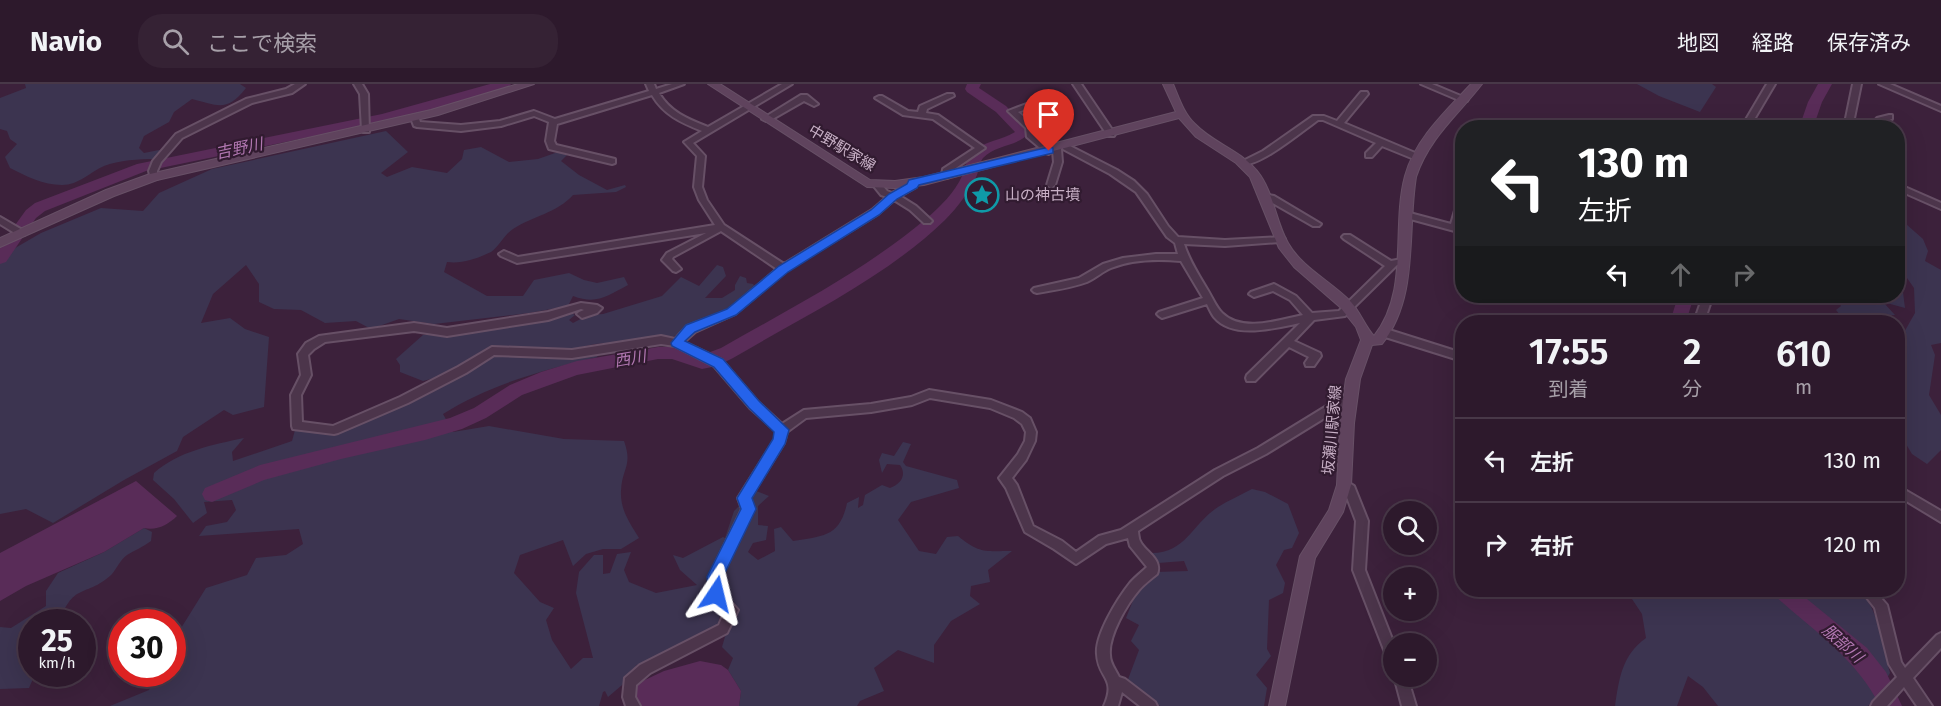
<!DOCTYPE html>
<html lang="ja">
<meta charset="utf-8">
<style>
body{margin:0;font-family:"Fira Sans","Noto Sans JP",sans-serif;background:#352234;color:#f1f3f6;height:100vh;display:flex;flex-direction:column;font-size:22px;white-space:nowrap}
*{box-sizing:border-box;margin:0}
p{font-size:20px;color:#a7a0a9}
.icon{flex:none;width:33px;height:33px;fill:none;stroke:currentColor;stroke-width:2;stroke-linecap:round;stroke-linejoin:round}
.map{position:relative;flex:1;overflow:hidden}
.panel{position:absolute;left:1455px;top:231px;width:450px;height:282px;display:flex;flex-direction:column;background:#2d192c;border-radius:24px;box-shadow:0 6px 24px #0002,0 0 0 2px #483848}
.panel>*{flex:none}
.guide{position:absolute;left:1455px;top:36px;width:450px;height:183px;border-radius:24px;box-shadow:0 6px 24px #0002,0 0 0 2px #483848;background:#202124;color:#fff;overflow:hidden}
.buttons{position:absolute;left:1383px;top:417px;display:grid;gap:12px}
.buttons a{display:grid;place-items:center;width:54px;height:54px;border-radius:50%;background:#2d192c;box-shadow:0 6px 24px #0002,0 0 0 2px #483848;font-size:30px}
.speed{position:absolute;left:18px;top:525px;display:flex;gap:12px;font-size:30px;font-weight:700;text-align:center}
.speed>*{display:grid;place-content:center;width:78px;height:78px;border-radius:50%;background:#2d192c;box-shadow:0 6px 24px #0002,0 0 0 2px #483848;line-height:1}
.speed small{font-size:15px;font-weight:400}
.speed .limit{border:9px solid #d22;background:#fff;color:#111}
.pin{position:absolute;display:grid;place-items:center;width:51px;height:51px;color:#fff;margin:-62px -26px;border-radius:50% 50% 50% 0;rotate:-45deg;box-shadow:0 0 6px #0007}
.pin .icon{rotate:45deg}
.me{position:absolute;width:66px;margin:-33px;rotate:10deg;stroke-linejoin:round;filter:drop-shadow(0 0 4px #0008)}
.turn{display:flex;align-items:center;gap:21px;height:126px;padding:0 24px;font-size:27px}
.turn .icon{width:78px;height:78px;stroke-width:2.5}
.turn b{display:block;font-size:42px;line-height:51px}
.lanes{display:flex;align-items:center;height:57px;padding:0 24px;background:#0003;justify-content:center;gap:30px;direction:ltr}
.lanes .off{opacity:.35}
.eta{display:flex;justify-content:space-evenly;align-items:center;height:102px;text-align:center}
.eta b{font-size:36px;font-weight:600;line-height:42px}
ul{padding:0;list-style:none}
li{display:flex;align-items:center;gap:18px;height:84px;padding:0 24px;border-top:2px solid #483848}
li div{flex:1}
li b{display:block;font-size:22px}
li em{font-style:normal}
header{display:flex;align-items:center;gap:36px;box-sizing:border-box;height:84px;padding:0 30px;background:#2d192c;border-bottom:2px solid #483848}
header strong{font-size:28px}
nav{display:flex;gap:33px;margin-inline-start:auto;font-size:21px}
.search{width:420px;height:54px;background:#352234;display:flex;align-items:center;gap:15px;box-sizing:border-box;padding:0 21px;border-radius:24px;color:#a7a0a9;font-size:22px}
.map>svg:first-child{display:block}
</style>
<header>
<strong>Navio</strong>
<div class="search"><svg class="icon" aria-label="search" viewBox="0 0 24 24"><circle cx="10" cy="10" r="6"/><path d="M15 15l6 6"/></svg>ここで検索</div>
<nav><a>地図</a><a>経路</a><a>保存済み</a></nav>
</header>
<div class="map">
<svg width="1941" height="622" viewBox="0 0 1941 622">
<rect width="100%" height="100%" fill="#3c213b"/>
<g fill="#3c3450">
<path d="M25,0H240L246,4C227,28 219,22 192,15L174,28L169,38L144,52L139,64L144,69L159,66L163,67L155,75C139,75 119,76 104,82C90,88 79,101 62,101C43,101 26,92 10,84L5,73L17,60L10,55L7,47L0,45V14L26,4Z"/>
<path d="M1637,0H1712L1716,3L1700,28L1659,12Z"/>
<path d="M386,47L408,68L381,89L387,93L412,83L447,89L462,75L464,66L481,63L509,78L538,75L558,68L567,71L561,77L579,91L607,106L625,101L626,103L616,108L573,111C557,129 533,132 513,145C504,151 498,164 491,168C476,175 462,180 447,178L444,188L487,212H523L534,196L569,189L584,196L597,199L624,193L628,201C607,212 597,221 573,212L568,222L529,229L434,240L399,235L371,245L356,237L325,239L301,226L274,225L259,218V200L246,181L213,210L201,239L230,234L245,245L269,253L264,323L233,331L224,326L183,353L177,367L124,396L53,439L26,425L0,430V177L10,167L41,149L101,124L143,127L159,109L212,85Z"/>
<path d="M1898,133L1923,155L1928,167L1925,177L1941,186V259L1931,261L1935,271L1929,311L1941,331V366L1927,380L1912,370L1906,360L1898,357V259L1915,229L1914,204L1898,181Z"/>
<path d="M717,181L723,183L726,192L705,214H722L735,206V201L740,192L746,194L747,199L753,200L755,203L737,221L725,229L670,254L595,260L567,266L495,264L465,277L450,290L423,297L400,288V281L396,275L423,251L464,249L569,228L575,231L569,236L573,239L588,231L603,230L662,212L681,193L699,202Z"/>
<path d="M1898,188L1901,192L1905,224L1883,218L1895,231L1882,232L1888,238H1866L1858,232H1841L1836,226L1841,222L1834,212H1898Z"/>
<path d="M591,268L598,273C544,286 490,300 443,330L453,348L489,342L564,355L624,357C633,382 622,384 621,407C620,426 630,439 639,454L621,465H603L586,470L573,482L563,456L520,471L514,489L540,518L554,524L546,536L552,556L571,585L583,574H593L576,509L579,488L594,471H603V490L610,489L617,470L631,468L624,486L629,498L656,509L697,501L680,486L673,471L683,474L723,453L725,454L734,427L747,414L751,405L769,412L758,422V441L768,442L766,456L753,459L748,468L758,476L775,467L774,445L781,443L793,457C823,452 840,453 847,419L859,413L858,424L863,421L865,411L882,401L890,404C901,400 907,391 900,381L887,380L882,389L879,376L882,369L894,372L903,358L911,360L903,378L906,382L957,396L959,404L911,418L898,436L919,467L936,470L947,453L958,452C980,470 985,467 1012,467L988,486L990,498L971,502L970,512L980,520L951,537L934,561V579L898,566L874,584L884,607L860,617L857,622H739L741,607L728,586L733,574L722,563L734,522L724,516L717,544L655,579L636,581L635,590L608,613L605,607L603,608L599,622H110L149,606L157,590H172L173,557L206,504L247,491L256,474L286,471L303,460L299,445L199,452L206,442L227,438L236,426L232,416L204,418L207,429L193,439L174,415L153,396L154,389C179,367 212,361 244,354L232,368L233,377L292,357L295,346L333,349L356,341L408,317L493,270L528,273H560Z"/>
<path d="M1252,405L1265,408L1288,420L1299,449L1292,464L1284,466L1276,481L1285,499L1283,509L1269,516L1267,565L1271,572L1256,591L1267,604L1264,622H1160L1127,598L1139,566L1131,557L1139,541L1126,534L1138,504L1156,488L1188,487L1184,477L1158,479L1152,469C1186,469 1193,439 1218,423C1229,416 1241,411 1252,405Z"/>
<path d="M144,444L152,448L151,457C143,463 135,466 127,471C120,476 117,484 112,490C87,514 74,497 59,538H32V590H35L29,604L0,605V543L11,544L46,522V507L58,489L104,468Z"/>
<path d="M1626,506H1860C1879,527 1883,562 1890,589L1874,616L1868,622H1718L1703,603L1688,592L1677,622H1615C1619,595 1622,571 1646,554L1642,530Z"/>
</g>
<g fill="#592c58">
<path d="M136,397L177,432C168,441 156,447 144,444L104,468L26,502L0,517V469Z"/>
<path d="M700,577L721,581L728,586L741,607L739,622H637L632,602L664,587Z"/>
</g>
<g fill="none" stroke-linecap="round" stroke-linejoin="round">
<g fill="#592c58" fill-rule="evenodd">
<path d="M490,0H511L509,3L426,28L382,38L146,87L45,127L36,134L6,178L0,180V162L26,126L35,119L137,80L382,30Z"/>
<path d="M967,0H981L979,4L1006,22L1028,45L1030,48C1018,63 996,60 983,74C979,79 979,86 977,91C970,107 957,124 945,136C885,194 804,232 733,274L717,282L702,285L672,275H658L577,291L522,311L486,334L462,345L425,356L341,375L264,396L212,418L205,416L202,410L205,404L260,381L450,334L474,324L510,301L541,288L577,277L658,263H672L702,271L721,264C791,224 864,187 927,134C940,123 955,108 962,92C966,83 966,74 973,67C985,57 1002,56 1015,48L996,28L967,8L965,5Z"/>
<path d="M1818,0H1832L1822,18L1813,44H1799L1808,18Z"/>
<path d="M1678,212H1694L1686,238H1670Z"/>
<path d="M1772,506H1796L1867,564L1886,588L1902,622H1880C1857,575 1813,546 1775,512Z"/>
</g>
<g stroke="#675066" stroke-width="4">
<g id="street">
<path d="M295,0H305L292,9L252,19L182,54L161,78L157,87V95H151L149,87L153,77L176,50L246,15L286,5Z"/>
<path d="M354,0H362L368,10L369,48H363L362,46L360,10Z"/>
<path d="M646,0H654L656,5L672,0H684L659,9C670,28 688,35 708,43L782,0H792L693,59L705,72L702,103L707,116L724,141L784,180L872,126L887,113L881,111L873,101L874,99H880L887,107L892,109L909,100L910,97L913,96L917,99L916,103L900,112L916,122L930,135L932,137L930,139H924L910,126L894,116L878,130L786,187L735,230L695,248L684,258L722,276L758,318L782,340L804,326L871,320L911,313L929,306L991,316L1022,328L1030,334L1036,348L1035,357L1026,376L1012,394L1017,401L1033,442L1062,457L1076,468L1099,452L1121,446L1215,386L1258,364L1338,315H1354L1355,318L1354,321L1344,322L1266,370L1223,392L1138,447C1138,448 1139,456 1140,457C1145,468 1163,475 1157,490C1151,495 1144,500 1139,506C1127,520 1108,552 1110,571C1110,580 1116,586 1119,593L1125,595L1155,618L1157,622H1140L1122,608L1118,622H1104C1117,593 1098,595 1097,570C1095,551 1118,514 1130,499C1135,493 1142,488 1147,483L1130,462L1128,454L1106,460L1076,480L1054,465L1025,448L1006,404L999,394L1018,370L1025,357L1026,348L1022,340L1014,334L990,324L930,314L912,321L871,328L806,334L787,348L784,359L750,414L754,425L721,493L722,508L738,526L727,549L650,589L636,601L635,613L640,622H626L623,613L625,594L640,581L719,541L725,527L712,514L709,493L742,425L738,414L775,355L776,347L750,324L714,282L675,262L661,260L572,274L494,271L466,289L408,319L338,349L334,350L293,345L292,342L291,311L301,291L298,270L306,259L319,252L414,239L447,244L548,228L581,219L597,221L602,224L597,229L582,234L577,230L579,228L584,226L581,225L548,236L447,252L414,247L325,258L314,265L308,271L311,291L301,311L302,338L333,342L400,313L458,283L492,263L572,266L661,252L675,255L687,242L729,226L777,185L721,147L673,173L672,175L681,185L676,188L673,187L662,176L667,169L706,149L517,179L501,172L499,170L504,167L518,173L715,141L699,116L694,103L697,72L684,58L702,47C680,38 664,31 652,11L557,40L554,57L556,61L615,75V79L612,80L549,65L546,57L549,38L534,32L501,42L461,47L417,43L414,42L411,34L415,32H418L420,38L461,41L500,37L534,27L555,35L649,7Z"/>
<path d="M1073,0H1081L1115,50L1114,52H1108Z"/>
<path d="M1421,0H1432L1468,15L1467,17H1461Z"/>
<path d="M1767,0H1775L1749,44H1741Z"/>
<path d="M1853,0H1861L1852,44H1844Z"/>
<path d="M1879,0H1890L1941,22V27Z"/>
<path d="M1361,8H1367L1368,10L1344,39L1420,71V75H1414L1382,62L1372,73H1366V69L1376,59L1323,36H1318C1301,48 1260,83 1240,81L1239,79L1263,67L1313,32H1324L1337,37Z"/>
<path d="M947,10H953L954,12L927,25L926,29L938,31L985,64L950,88L949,93L946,94L942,91L943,85L975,64L933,35L903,31L875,14L879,12H882L908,27L918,28L920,22Z"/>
<path d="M801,11H807L818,20L814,22L804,17L769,37H766L762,35Z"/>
<path d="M1032,18L1036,20L1035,22L1018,28L1032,40L1054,36V40L1034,45V50L1053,66L1054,63L1057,62L1061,65L1062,78L1055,101L1051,104L1047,101L1054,78L1053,67L1049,70L1046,69L1027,53L1026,44L1008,27Z"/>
<path d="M1889,31H1892V35L1883,38L1877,44H1868L1877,34Z"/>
<path d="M1066,60L1117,86L1134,97L1147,110L1168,142L1178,153L1225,156L1283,153L1285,155L1283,157L1280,158L1225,162L1184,160C1189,176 1198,190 1207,205C1212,213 1216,223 1222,229C1242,249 1279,236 1303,231L1290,216L1273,207L1254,213L1249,210L1251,208L1274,200L1296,212L1312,229L1339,227L1385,182L1344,155L1342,153L1344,151H1350L1391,177L1402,175L1407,178L1405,180L1397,181L1345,232L1314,236L1294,257L1320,269L1321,272L1314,282H1306L1305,279L1309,273L1289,263L1255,297H1247L1246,294L1247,291L1300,239C1275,244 1233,256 1214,233C1211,229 1209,224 1207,220L1162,234L1159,232L1157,230L1159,228L1203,214L1181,177C1159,175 1132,175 1111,184C1103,187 1096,194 1087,198C1071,204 1054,206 1037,209L1034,208L1032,206L1034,204L1079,194L1103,180L1123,174L1156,170H1178L1175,159L1167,153L1136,108L1110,90L1063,65V61Z"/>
<path d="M1898,100L1941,119V125L1898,106Z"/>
<path d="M1264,110L1274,112L1321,140L1319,142H1313L1269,117L1261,115L1260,113Z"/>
<path d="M1460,120L1462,121L1460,142L1462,143V149L1403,133L1401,131L1406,128L1451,140L1456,123Z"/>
<path d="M0,133L24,147L26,149L24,151H18L0,140Z"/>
<path d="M1581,212H1595L1597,214L1592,217L1583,214Z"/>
<path d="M1706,212H1718L1711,217L1704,238H1694L1702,215Z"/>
<path d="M1386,245L1462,269V277L1382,252L1381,249Z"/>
<path d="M1344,396L1354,402L1368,437L1365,486L1394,560V582L1390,580L1388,576L1353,486L1356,437L1345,408L1338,401L1340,398Z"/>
<path d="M1898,402L1941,427V438L1898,412Z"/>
<path d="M1861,506H1874L1887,521L1901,578L1905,584L1937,551L1941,549V564L1913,594L1932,622H1917L1904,603L1887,622H1871L1873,618L1897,593L1889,580L1875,524Z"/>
<path d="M1394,592H1407L1416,622H1402Z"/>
</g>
</g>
<g stroke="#675066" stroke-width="2">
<g id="secondary">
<path d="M518,0H534L438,31L157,96L114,112L0,163V154L106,106L150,90L431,26Z"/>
<path d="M708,0H720L870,96L895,97L924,93L1176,28L1163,0H1173C1179,14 1184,30 1195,40C1213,59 1240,66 1257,87C1274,108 1275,136 1288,159C1302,184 1332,198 1351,218C1360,228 1366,244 1374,252C1410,207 1391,144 1405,92C1415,55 1446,27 1471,0H1482C1458,31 1429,54 1416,93C1407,149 1419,213 1382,260L1372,261L1360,295L1354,339L1351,401L1343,428L1315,474L1285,622H1269L1300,472L1329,426L1337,401L1340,339L1346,295L1361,256L1356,243L1340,223L1294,183L1279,164L1250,93L1236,79L1196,53L1179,34L924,101L895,104L867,103Z"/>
</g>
</g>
<use href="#street" fill="#4c354b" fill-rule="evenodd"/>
<use href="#secondary" fill="#5f435d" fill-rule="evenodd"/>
</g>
<path fill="#2563eb" stroke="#184099" stroke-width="1.5" d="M1049,63L1053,64V69L919,101L917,104L897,115L879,131L788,188L736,231L695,248L685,257L723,275L759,317L789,346L785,360L752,414L756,425L723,493L724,510L722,514L716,517L710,514L707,493L741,425L737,414L773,355L774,348L749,324L714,283L672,262L671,259L686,241L727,225L779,182L871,126L889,110L907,100L909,96Z"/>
<defs>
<g id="sight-ring" transform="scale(1.725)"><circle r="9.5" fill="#311b30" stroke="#0f9aa8" stroke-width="1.5"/><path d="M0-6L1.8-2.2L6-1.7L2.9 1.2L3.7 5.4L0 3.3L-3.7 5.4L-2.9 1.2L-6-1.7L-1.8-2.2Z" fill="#0f9aa8"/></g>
</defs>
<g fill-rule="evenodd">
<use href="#sight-ring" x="982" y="111"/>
</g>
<g text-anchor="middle" stroke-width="4.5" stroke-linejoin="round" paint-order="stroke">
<g font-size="15" fill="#c8b0c6" stroke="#311b30">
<text transform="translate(842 64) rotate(31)" y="5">中野駅家線</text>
<text transform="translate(1332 346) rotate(-85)" y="5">坂瀬川駅家線</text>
</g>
<g font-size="15" fill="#c8b0c6" stroke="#311b30" text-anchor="start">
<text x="1005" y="116">山の神古墳</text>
</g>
<g font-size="16" font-style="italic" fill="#b177b1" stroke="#311b30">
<text transform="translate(239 64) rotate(-12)" y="6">吉野川</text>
<text transform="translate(630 274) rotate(-10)" y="6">西川</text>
<text transform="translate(1843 559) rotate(42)" y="6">服部川</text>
</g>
</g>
</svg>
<div class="buttons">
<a><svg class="icon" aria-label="search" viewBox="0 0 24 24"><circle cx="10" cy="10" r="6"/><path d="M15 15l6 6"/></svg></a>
<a>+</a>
<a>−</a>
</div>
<div class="speed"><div>25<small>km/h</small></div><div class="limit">30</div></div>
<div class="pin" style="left:1049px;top:67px;background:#d93025"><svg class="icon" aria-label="arrive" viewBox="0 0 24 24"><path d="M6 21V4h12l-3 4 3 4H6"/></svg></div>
<svg class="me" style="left:716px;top:510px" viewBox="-20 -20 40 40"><path d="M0-17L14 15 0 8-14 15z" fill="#2563eb" stroke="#fff" stroke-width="4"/></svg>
<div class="guide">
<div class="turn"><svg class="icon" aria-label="left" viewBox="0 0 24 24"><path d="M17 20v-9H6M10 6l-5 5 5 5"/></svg><div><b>130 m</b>左折</div></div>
<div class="lanes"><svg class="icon" aria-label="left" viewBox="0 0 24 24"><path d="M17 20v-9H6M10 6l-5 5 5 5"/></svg><svg class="icon off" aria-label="ahead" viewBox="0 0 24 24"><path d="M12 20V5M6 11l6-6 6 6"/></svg><svg class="icon off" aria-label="right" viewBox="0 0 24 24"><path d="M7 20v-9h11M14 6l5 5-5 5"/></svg></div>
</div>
<section class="panel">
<div class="eta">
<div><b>17:55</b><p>到着</p></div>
<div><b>2</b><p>分</p></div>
<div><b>610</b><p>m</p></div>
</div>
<ul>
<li><svg class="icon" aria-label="left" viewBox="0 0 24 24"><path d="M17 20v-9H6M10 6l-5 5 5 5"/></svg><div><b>左折</b></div><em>130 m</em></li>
<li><svg class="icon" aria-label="right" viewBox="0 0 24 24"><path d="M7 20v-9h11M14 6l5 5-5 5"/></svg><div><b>右折</b></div><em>120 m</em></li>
</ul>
</section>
</div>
